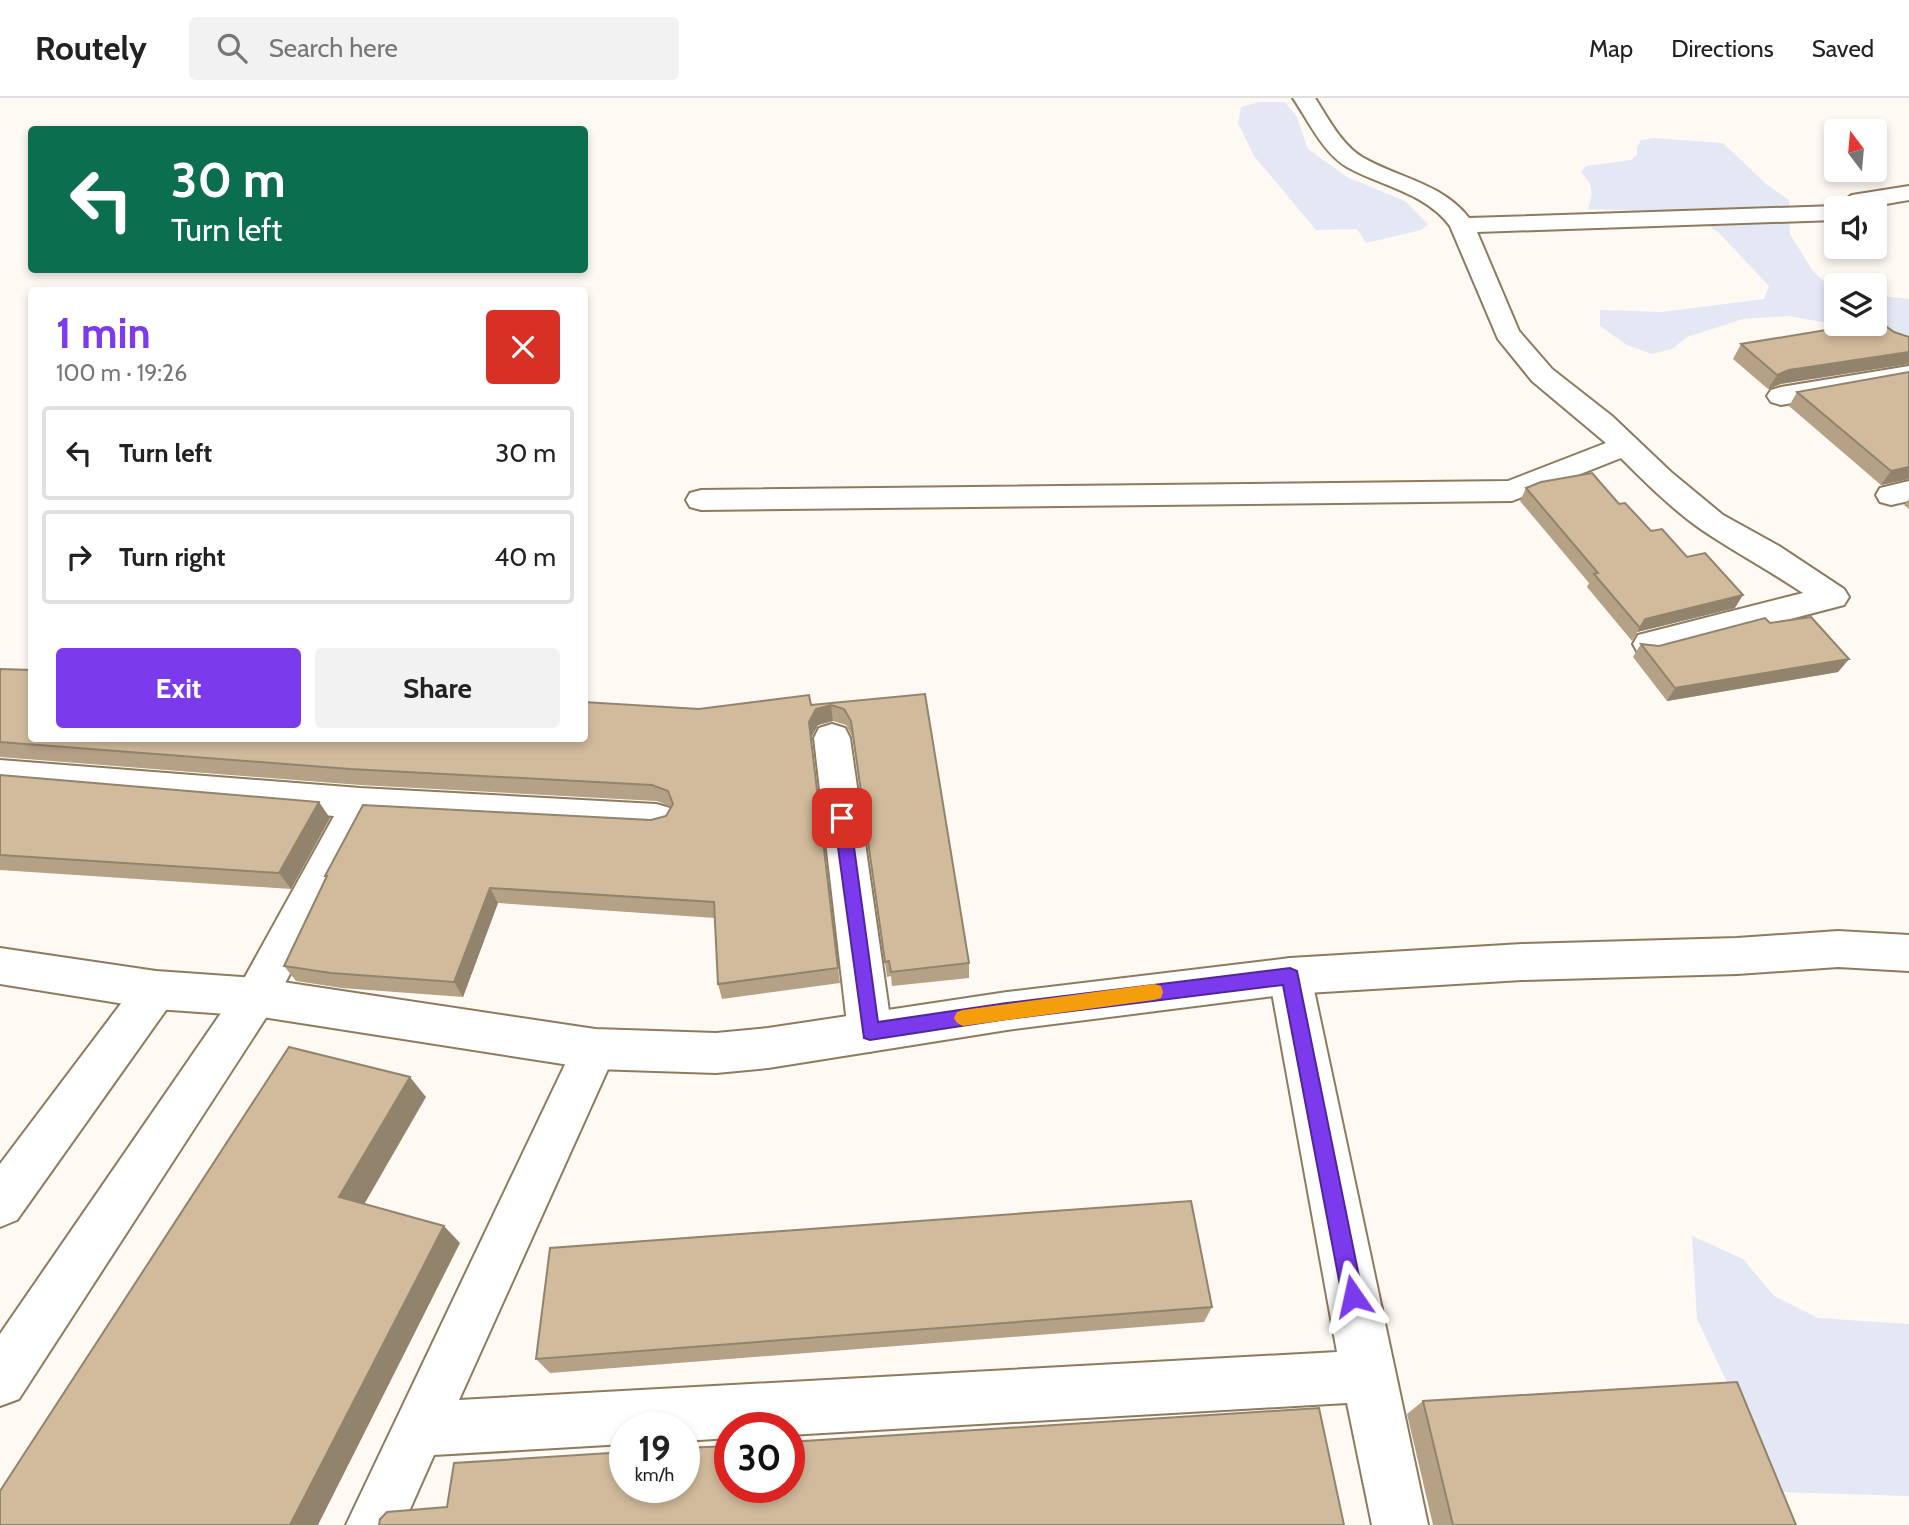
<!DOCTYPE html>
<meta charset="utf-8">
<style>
body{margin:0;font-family:Cabin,sans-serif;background:#f2f2f2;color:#222;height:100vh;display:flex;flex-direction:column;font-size:26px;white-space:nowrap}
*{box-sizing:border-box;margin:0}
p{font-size:23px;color:#767676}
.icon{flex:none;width:38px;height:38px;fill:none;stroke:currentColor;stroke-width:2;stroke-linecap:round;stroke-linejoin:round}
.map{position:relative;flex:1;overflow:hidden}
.panel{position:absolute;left:28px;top:189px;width:560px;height:455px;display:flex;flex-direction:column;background:#fff;border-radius:7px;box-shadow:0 4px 10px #0003}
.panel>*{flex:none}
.banner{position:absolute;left:28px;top:28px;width:560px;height:147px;border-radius:7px;box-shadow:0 4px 10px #0003;background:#0b6e4f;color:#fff;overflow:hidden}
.needle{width:46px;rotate:344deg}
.controls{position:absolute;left:1824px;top:21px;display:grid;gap:14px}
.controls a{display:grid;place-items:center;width:63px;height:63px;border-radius:7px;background:#fff;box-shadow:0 4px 10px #0003;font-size:35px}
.speed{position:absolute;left:609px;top:1314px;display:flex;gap:14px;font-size:35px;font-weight:700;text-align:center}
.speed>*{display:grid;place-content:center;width:91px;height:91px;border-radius:50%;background:#fff;box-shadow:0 4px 10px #0003;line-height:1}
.speed small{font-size:18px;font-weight:400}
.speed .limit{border:10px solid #d22;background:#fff;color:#111}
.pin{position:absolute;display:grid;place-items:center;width:60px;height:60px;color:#fff;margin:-30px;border-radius:14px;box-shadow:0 4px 10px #0006}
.me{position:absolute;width:77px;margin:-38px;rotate:349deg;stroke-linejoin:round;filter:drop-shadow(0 0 5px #0008)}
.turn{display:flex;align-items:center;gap:24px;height:147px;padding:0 28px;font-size:32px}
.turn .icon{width:91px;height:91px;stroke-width:2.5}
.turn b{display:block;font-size:49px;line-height:60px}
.round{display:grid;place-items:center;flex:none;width:74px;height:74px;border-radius:7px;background:#f2f2f2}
.overview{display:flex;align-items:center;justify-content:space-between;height:119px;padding:0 28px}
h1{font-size:42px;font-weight:700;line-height:52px;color:#7c3aed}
.cta{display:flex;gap:14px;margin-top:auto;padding:14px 28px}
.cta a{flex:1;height:80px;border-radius:7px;background:#7c3aed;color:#fff;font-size:28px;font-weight:700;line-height:80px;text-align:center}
.cta a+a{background:#f2f2f2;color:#222}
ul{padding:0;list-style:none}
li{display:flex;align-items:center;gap:21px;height:94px;margin:0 14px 10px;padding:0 14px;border:4px solid #e0e0e0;border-radius:7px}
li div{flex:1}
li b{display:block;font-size:26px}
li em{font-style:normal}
header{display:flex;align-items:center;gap:42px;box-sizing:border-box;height:98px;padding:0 35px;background:#fff;border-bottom:2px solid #e0e0e0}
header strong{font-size:33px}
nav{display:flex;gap:38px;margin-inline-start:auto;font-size:24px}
.search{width:490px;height:63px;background:#f2f2f2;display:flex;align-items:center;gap:18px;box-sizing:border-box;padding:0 24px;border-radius:7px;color:#767676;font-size:26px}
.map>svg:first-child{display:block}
</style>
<header>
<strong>Routely</strong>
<div class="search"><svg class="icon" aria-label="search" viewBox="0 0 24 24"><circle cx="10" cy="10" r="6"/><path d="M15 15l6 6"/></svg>Search here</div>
<nav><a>Map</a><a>Directions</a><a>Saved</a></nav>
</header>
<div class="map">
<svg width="1909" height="1427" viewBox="0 0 1909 1427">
<rect width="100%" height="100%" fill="#fef9f3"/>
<g fill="#e4e7f4">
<path d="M1259,4H1285L1297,19L1308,51L1347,79L1405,103L1428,126L1421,132L1366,145L1357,131L1316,132L1254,58L1238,25L1241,9Z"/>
<path d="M1653,40L1723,45L1766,86L1789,102L1790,136L1812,172L1822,182L1839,187H1836V226H1874V197L1909,201V239L1788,218L1743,221L1687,239L1672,251L1652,256L1627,247L1600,228V212L1662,214L1764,201L1769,188L1718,134L1688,114L1588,111C1594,95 1593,87 1581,74L1586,68L1631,62L1637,57V50L1641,42Z"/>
<path d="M1692,1138L1743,1161L1774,1198L1818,1220L1909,1226V1398L1779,1394L1697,1221Z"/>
</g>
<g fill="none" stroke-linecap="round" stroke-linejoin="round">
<g stroke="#8e7a5d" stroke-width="4">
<g id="street">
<path d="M1293,0H1315C1328,20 1341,46 1362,59C1398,80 1442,85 1469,120L1836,108L1852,97L1909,88V102L1863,110H1836V122L1477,134L1519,233L1552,271L1612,318L1671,374L1723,417L1779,448L1844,491L1849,499L1844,507L1650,558L1638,555L1633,546L1638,537L1803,495C1770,473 1735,454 1702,432C1673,412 1646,385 1621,360L1512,403L701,412L690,409L686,402L690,395L701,392L1508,383L1606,345L1532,283L1498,241L1450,128C1426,95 1381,88 1347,69C1323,55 1308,22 1293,0Z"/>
<path d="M1909,268V284L1781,307L1771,304L1767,298L1771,292L1781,289Z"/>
<path d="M1909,383V403L1891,407L1880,404L1876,397L1880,390Z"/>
<path d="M832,626L845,630L850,640L892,934L886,948L870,954L854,948L848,934L814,640L819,630Z"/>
<path d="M0,662L360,690L656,706L670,710L675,721L670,732L656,736L371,721L271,912L19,1301L0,1308V1236L241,886L334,718L0,690Z"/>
<path d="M1290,860L1305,865L1311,878L1428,1427H1372L1347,1305L789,1337V1330H730V1340L684,1343V1330H625V1346L434,1357L403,1427H346L579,937L595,931L611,937L617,951L459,1302L1337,1254L1269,878L1275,865Z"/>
<path d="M156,873L171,879L177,892L171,905L17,1122L0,1129V1066L141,879Z"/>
</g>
</g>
<g stroke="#8e7a5d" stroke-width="4">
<path id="secondary" d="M1838,833L1909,837V873L1838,869L1737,876L1522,882L1290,896L1007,932L768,970L716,975L595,971L256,918L156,911L0,886V850L156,873L256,880L595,931L716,935L768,930L1007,894L1290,860L1522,846L1737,840Z"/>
</g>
<use href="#street" fill="#fff" fill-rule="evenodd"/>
<use href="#secondary" fill="#fff" fill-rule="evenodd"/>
</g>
<g fill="#b4a186">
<path d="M1894,234L1768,291L1733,261L1741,246L1858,235Z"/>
<path d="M1797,294L1909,381L1881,387L1789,308Z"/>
<path d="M1526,390L1619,406L1651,433L1735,510L1637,534L1632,543L1587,489L1589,485L1520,403Z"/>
<path d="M1909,401V411L1904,407Z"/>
<path d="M1770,525L1849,561L1838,574L1667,603L1633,559L1641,546L1659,548Z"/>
<path d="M0,571L699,611L811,607L925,596L969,865V880L892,888L891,878L887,879L853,640L846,627L833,623L818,627L811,640L840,885L722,901L718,886L715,820L498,805L463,899L342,890L296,883L284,868L326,780L325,778L651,722L666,718L671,709L657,703L360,687L0,659Z"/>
<path d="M0,677L330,720L291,791L0,772Z"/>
<path d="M1212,1209L1204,1224L550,1275L536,1261Z"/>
<path d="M1423,1303L1796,1427H1433L1407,1316Z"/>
</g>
<g fill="#92836d">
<path d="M1909,254V266L1781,286L1768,291L1777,277L1789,272Z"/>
<path d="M1909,369V381L1881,387L1891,373Z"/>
<path d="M1743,497L1735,510L1637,534L1632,543L1645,521Z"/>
<path d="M1849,561L1838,574L1667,603L1675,590Z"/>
<path d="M831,607L833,623L818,627L811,640L840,885L809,624L816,611Z"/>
<path d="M319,704L330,720L291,791L279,775Z"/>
<path d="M490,790L498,805L463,899L454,884Z"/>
<path d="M410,979L426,999L358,1117L339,1099Z"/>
<path d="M444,1128L460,1145L318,1427H290Z"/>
</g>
<g fill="#d1bb9c" stroke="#92836d" stroke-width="2">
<path d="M1850,228L1858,235L1887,229L1894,234L1909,239V254L1789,272L1777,277L1741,246Z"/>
<path d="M1909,274V369L1891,373L1797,294Z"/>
<path d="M1592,375L1619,406L1625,405L1651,433L1662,431L1687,459L1705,455L1743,497L1645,521L1640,530L1594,476L1598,475L1526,390L1541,384Z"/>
<path d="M1811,519L1849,561L1675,590L1641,546L1659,548L1765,520L1770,525Z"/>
<path d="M0,571L32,572V640H584V604L699,611L809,597L811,607L925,596L969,865L891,874L889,863L885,864L851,623L844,611L831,607L816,611L809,624L838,870L718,886L714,804L490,790L454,884L331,875L284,868L327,778H325L363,707L651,722L666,718L673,706L668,693L652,687L350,671L0,644Z"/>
<path d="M0,677L319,704L279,775L0,757Z"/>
<path d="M289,949L410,979L339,1099L444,1128L290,1427H0V1393Z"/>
<path d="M1191,1103L1212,1209L536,1261L550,1150Z"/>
<path d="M1737,1284L1796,1427H1453L1423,1303Z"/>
<path d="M1319,1310L1344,1427H379L380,1421L387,1414L447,1409L454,1365L625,1354V1390H684V1350L730,1348V1390H789V1344Z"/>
</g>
<path fill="#7c3aed" stroke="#51269a" stroke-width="2" d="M842,714L850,720L878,924L1007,905L1290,870L1297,873L1363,1198L1360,1205L1353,1208L1345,1205L1342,1198L1283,887L1007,921L870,942L864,940L834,720Z"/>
<path fill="#f59e0b" d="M1154,886L1161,888L1163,894L1161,900L1154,902L963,928L957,925L954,920L957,914L963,912Z"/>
</svg>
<div class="controls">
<a><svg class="needle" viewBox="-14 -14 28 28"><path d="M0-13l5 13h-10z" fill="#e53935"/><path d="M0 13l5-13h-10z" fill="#767676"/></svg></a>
<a><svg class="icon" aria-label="sound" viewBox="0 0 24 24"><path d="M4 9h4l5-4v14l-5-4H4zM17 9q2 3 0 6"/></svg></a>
<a><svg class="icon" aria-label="layers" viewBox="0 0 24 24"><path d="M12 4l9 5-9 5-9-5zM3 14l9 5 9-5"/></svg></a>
</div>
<div class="speed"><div>19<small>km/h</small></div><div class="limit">30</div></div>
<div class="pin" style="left:842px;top:720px;background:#d93025"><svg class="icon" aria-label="arrive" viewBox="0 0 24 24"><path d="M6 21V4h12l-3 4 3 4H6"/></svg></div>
<svg class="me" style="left:1353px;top:1198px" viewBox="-20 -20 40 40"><path d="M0-17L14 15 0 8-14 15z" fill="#7c3aed" stroke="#fff" stroke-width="4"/></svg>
<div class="banner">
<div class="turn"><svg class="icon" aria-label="left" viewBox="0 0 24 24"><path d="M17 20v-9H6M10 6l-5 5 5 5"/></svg><div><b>30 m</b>Turn left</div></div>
</div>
<section class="panel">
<div class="overview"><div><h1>1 min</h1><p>100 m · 19:26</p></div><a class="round" style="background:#d93025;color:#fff"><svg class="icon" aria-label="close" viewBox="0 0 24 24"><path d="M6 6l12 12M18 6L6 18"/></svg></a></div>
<ul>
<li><svg class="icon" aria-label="left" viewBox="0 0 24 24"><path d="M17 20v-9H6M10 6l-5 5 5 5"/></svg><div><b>Turn left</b></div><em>30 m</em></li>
<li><svg class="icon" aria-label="right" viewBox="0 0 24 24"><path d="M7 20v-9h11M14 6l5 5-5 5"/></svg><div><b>Turn right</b></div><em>40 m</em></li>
</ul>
<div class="cta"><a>Exit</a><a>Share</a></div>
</section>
</div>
